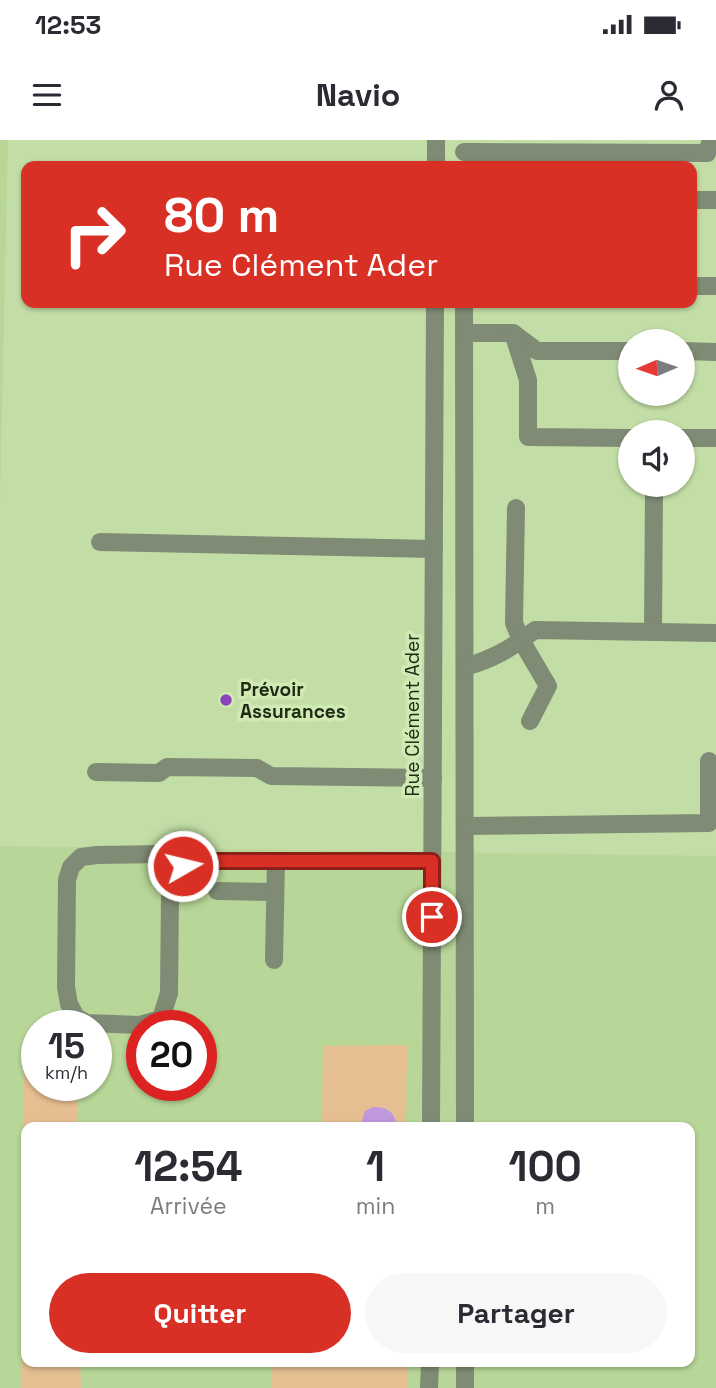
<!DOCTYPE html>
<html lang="fr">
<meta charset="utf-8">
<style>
body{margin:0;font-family:"Space Grotesk",sans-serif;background:#f7f7f7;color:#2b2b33;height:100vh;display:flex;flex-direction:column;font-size:26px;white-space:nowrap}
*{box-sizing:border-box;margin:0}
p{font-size:23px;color:#7c7c81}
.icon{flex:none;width:38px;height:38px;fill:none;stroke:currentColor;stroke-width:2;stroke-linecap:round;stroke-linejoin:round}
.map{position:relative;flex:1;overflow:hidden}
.side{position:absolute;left:21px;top:982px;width:674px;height:245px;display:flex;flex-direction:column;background:#fff;border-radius:14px;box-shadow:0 2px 5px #0004}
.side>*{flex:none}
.top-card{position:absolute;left:21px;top:21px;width:676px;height:147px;border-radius:14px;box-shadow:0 2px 5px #0004;background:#d93025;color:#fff;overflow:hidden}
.needle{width:46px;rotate:268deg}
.tools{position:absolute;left:618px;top:189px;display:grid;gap:14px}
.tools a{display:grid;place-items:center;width:77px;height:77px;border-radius:50%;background:#fff;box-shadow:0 2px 5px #0004;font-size:35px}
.speed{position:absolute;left:21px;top:870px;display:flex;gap:14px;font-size:35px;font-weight:700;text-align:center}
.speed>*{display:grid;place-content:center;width:91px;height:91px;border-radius:50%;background:#fff;box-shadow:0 2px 5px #0004;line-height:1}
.speed small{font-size:18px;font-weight:400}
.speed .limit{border:10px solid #d22;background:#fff;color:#111}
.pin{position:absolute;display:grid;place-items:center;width:60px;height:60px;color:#fff;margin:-30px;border:4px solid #fff;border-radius:50%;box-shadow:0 2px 7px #0007}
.me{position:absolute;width:77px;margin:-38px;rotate:82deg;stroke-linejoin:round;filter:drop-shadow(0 0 5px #0008)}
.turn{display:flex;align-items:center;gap:24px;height:147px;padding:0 28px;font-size:32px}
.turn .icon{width:91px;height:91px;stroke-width:2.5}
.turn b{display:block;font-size:49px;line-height:60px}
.eta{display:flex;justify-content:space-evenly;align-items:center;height:119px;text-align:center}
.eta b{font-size:42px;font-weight:800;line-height:49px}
.action{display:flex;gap:14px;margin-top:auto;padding:14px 28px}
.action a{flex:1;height:80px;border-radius:42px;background:#d93025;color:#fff;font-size:28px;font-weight:800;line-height:80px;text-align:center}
.action a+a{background:#f7f7f7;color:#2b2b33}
.status{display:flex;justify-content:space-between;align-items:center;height:49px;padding:0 35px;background:#fff;direction:ltr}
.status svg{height:19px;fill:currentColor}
header{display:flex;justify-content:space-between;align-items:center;height:91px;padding:0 28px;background:#fff;font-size:32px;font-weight:800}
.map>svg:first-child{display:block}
</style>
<div class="status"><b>12:53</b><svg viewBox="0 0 49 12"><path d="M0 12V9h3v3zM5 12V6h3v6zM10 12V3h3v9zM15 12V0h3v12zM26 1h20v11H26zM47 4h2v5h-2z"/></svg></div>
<header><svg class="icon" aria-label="menu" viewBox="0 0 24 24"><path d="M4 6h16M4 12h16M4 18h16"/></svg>Navio<svg class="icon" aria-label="person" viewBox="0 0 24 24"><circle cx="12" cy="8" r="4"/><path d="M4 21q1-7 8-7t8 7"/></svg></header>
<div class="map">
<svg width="716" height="1248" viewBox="0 0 716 1248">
<rect width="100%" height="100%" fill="#c2dea6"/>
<g fill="#b7d697" fill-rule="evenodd">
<path d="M0,0H8L0,361Z"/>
<path d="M0,706L716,716V1248H0ZM37,886H96V945H37ZM142,886H201V945H142ZM26,987H690V1222H26Z"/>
</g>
<g fill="#e5be91">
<path d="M37,905V945H77L78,987H26V1222H80L81,1248H22L24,906Z"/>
<path d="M407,905L406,987H322L323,906Z"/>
<path d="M272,1222H408V1248H271Z"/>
</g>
<path fill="#bf98dd" d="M373,967C387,967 396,972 396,987H362V981L365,971Z"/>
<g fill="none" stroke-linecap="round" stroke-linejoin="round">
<g stroke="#7f8b74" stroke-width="18">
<path d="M464,12L707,13L711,0"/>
<path d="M436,26V0"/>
<path d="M691,60H716"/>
<path d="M691,146H716"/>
<path d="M464,163L465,987"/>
<path d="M464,193H513L537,211H630"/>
<path d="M513,193L528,240V297L630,298"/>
<path d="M682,211L716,212"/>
<path d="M682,298H716"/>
<path d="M516,368L514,483L521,500L548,546L530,581"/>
<path d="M100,402L434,409"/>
<path d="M653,492L654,348"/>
<path d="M465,527C493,519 512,508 535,490L716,493"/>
<path d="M96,632L159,633L167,627L257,628L271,636L433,638"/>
<path d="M465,686L709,683V621"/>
<path d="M183,726L162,714L97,715L81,717L71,727L67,740L66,847L69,864L76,877L86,883L140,885L161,879L169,853L170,755L183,726L207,721H432"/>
<path d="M217,751L275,752"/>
<path d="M274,820L276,721"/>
<path d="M431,987L435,163"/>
<path d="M429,1248L430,1222"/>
<path d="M465,1248V1222"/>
</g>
</g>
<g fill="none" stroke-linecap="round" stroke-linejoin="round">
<g stroke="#8d1f18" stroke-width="18">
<path id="route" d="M183,726L207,721H432V777"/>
</g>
<use href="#route" stroke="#d93025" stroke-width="12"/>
</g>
<circle fill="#8c46ba" stroke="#cfebb3" stroke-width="2.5" cx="226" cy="560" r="7"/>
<g text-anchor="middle" stroke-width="7" stroke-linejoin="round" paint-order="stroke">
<g font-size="19" font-weight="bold" fill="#202b15" stroke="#cfebb3" text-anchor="start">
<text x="240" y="556">Prévoir<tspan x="240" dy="22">Assurances</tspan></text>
</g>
<g font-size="19" fill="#202b15" stroke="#cfebb3">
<text transform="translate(412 575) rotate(-90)" y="7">Rue Clément Ader</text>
</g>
</g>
</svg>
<div class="tools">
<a><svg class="needle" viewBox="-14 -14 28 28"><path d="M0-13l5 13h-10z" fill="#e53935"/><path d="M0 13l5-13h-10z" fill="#7c7c81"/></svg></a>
<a><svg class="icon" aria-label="sound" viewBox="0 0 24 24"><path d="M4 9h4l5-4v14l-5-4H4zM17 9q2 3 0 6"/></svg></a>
</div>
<div class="speed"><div>15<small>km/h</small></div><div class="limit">20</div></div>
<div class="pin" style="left:432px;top:777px;background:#d93025"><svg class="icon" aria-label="arrive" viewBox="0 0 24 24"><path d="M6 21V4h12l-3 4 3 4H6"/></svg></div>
<svg class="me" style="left:183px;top:726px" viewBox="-20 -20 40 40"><circle r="17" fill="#d93025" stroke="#fff" stroke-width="3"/><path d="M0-11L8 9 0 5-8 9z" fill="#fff"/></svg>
<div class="top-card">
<div class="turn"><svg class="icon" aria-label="right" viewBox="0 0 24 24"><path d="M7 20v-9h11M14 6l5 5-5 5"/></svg><div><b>80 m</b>Rue Clément Ader</div></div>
</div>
<section class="side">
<div class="eta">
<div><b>12:54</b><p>Arrivée</p></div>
<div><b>1</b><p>min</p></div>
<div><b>100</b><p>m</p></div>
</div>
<div class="action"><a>Quitter</a><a>Partager</a></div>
</section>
</div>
